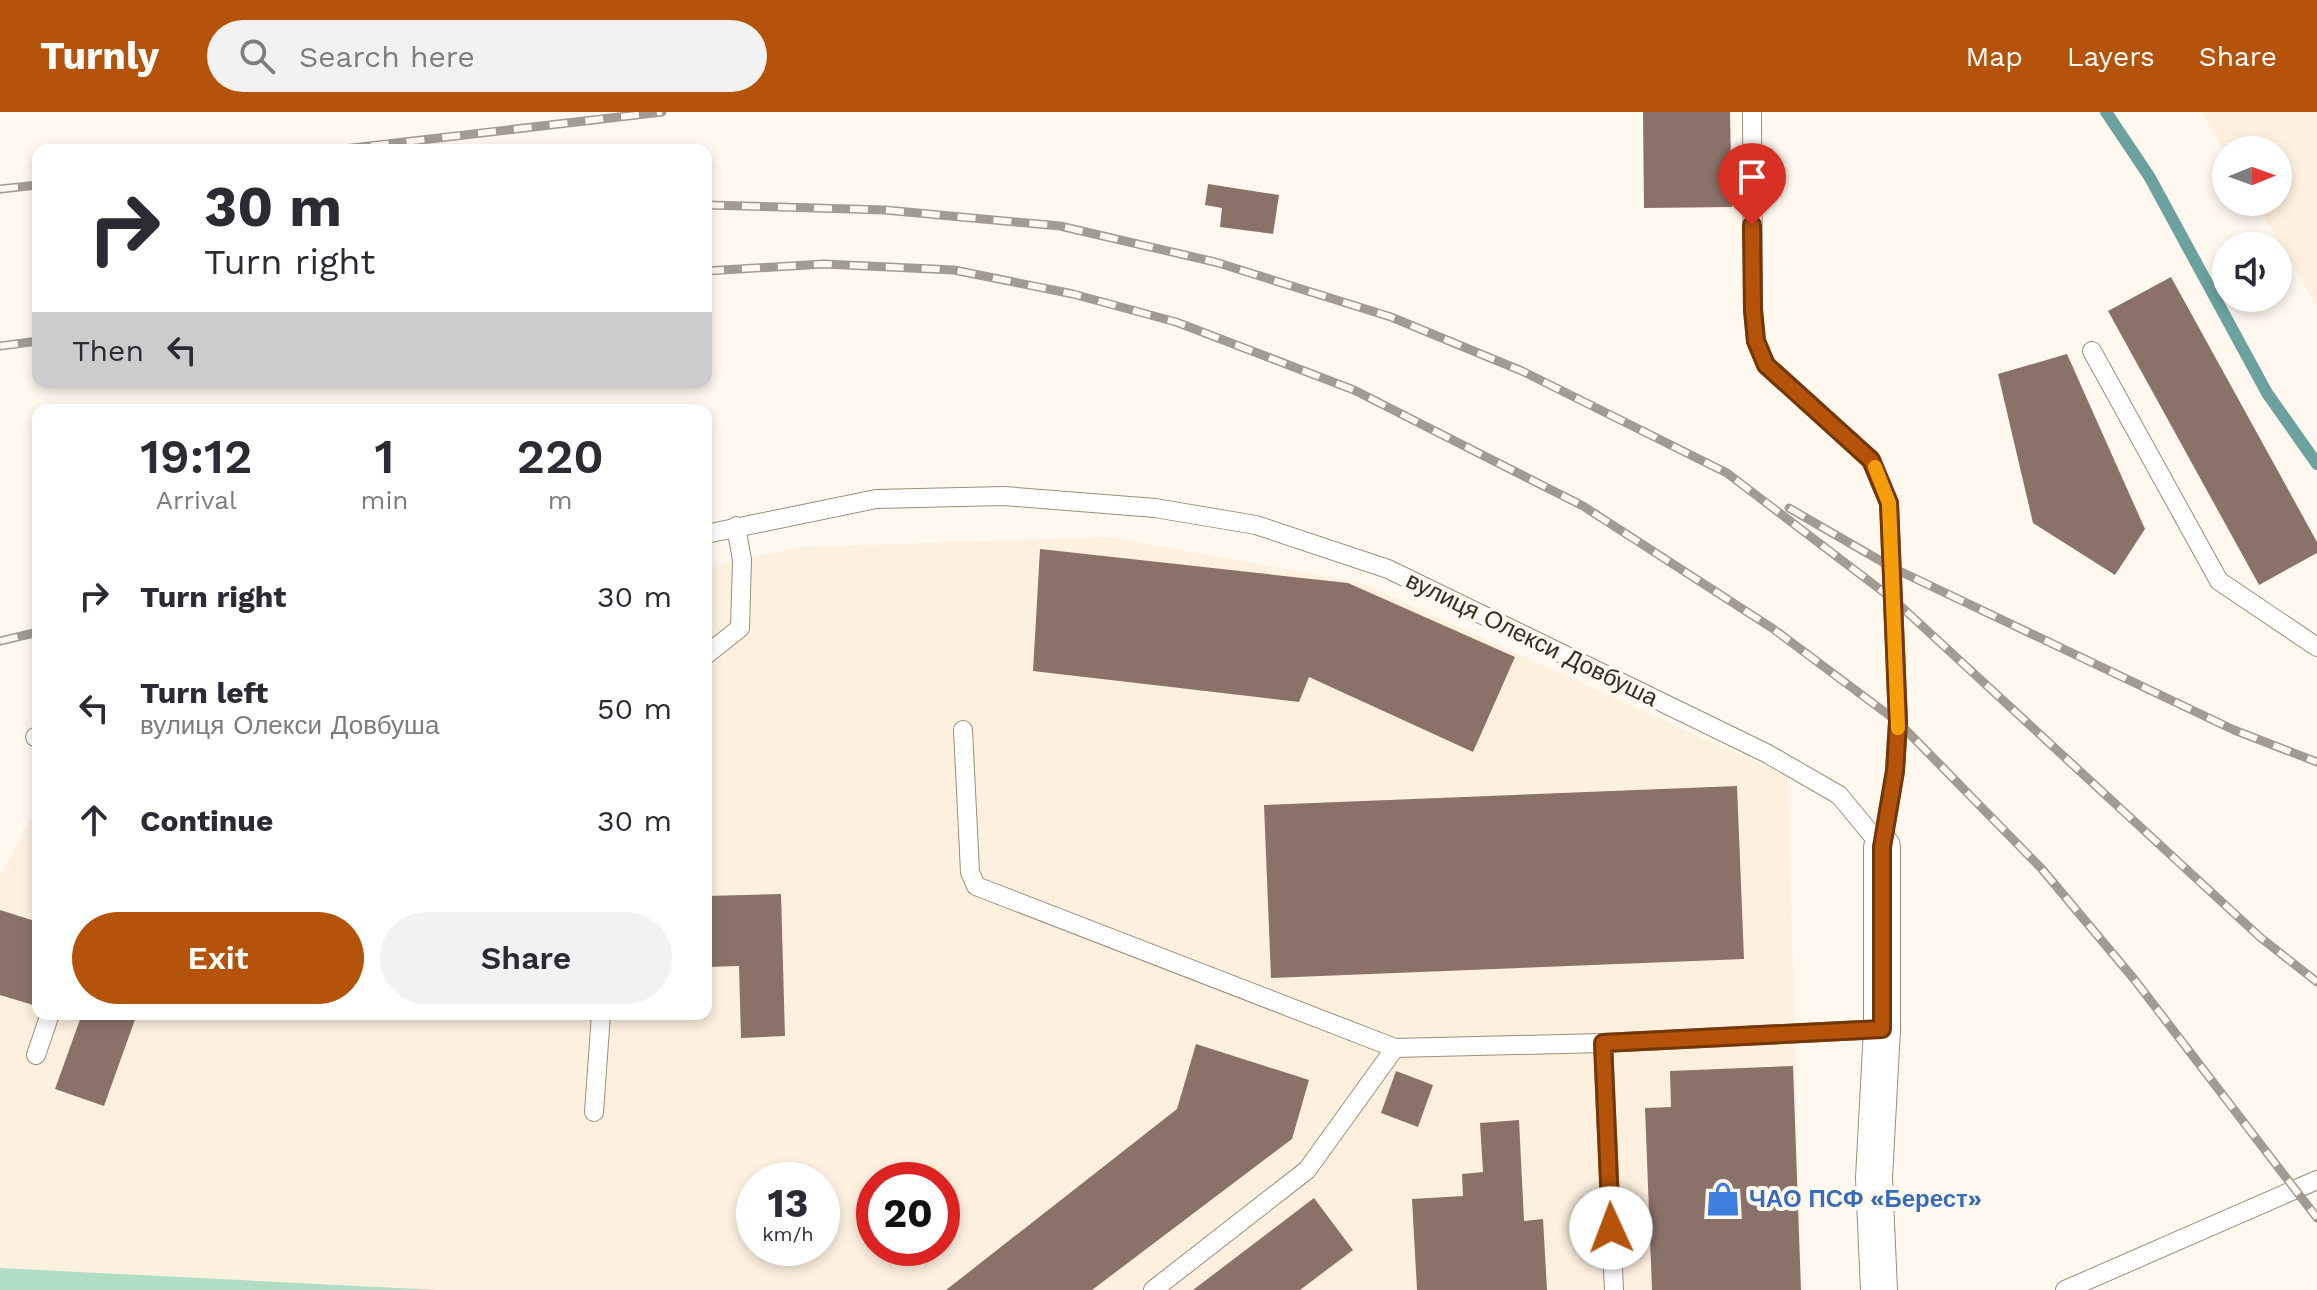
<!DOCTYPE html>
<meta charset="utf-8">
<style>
body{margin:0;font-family:"Work Sans",sans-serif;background:#f2f2f3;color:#2b2b33;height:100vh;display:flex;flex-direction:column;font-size:30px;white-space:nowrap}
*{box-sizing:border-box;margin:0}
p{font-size:26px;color:#7c7c81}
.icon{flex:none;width:44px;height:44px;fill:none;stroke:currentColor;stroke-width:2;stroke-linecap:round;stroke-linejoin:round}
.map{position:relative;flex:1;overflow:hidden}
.sheet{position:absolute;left:32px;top:292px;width:680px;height:616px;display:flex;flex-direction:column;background:#fff;border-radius:16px;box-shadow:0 4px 12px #0003}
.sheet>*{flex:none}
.banner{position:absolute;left:32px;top:32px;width:680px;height:244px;border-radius:16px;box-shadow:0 4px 12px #0003;background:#fff;color:#2b2b33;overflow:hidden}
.needle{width:52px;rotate:89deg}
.fabs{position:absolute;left:2212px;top:24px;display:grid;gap:16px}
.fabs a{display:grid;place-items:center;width:80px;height:80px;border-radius:50%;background:#fff;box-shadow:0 4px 12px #0003;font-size:40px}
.speed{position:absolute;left:736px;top:1050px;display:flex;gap:16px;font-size:40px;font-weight:700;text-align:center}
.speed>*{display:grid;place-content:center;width:104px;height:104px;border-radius:50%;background:#fff;box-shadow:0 4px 12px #0003;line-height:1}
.speed small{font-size:20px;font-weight:400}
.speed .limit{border:12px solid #d22;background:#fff;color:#111}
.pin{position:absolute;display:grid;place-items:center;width:68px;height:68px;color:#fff;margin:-82px -34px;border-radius:50% 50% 50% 0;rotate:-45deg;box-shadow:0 0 8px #0007}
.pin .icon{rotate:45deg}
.me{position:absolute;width:88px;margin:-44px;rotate:358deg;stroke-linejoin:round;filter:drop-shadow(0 0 6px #0008)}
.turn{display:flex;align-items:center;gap:28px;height:168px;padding:0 40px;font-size:36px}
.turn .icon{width:104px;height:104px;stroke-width:2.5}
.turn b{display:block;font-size:56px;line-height:68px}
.then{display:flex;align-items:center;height:76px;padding:0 40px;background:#0003;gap:16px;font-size:30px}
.eta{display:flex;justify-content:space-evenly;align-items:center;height:136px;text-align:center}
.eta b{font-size:48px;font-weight:600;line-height:56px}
.button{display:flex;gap:16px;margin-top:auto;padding:16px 40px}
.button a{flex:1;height:92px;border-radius:48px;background:#b45309;color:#fff;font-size:32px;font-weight:600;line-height:92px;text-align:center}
.button a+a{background:#f2f2f3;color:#2b2b33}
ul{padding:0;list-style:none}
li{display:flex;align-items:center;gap:24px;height:112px;padding:0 40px}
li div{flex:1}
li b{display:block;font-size:30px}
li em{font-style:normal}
header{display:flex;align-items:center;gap:48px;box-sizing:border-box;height:112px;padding:0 40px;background:#b45309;color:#fff}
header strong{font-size:38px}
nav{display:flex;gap:44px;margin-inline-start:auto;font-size:28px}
.search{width:560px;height:72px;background:#f2f2f3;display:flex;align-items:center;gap:20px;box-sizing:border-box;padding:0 28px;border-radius:44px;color:#7c7c81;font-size:30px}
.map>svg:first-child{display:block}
</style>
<header>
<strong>Turnly</strong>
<div class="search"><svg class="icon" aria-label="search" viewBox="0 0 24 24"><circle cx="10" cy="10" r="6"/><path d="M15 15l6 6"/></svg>Search here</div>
<nav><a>Map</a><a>Layers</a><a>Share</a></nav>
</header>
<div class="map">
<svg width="2317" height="1178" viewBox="0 0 2317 1178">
<rect width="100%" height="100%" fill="#fff8ef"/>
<g fill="#fdf0df" fill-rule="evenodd">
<path d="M2202,0H2317V194L2255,90H2278V38L2226,41Z"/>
<path d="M1109,425L1362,471L1788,665L1801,1178H438L0,1156V765L38,694V902H706V455L803,435ZM754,1068H822V1136H754ZM874,1068H942V1136H874Z"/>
</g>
<path fill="#b1ddc3" d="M0,1156L438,1178H0Z"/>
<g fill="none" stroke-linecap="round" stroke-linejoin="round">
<path stroke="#6ba2a0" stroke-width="12" d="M2106,0L2149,64L2267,281L2317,352"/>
</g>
<g fill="#8a7268">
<path d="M1643,0H1730L1732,95L1644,96Z"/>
<path d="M1208,72L1279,83L1273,122L1220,115L1222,96L1205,93Z"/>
<path d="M2171,165L2317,430V441L2259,473L2108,199Z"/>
<path d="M2067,242L2145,417L2115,463L2033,411L1998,262Z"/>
<path d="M1040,437L1348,471L1515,545L1473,640L1309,565L1299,590L1033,559Z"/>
<path d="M1737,674L1744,847L1271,866L1264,693Z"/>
<path d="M781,782L785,924L741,926L739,854L706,855V784Z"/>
<path d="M0,798L38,810V877L33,893L0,883Z"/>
<path d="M82,902H137L104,994L55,977Z"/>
<path d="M1196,932L1309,968L1292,1027L1092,1178H946L1177,997Z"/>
<path d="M1793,954L1801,1178H1652L1645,996L1671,995L1670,959Z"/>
<path d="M1396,959L1433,973L1418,1015L1381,1001Z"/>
<path d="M1519,1008L1524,1109L1543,1107L1547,1178H1417L1412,1087L1463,1084L1462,1062L1483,1060L1480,1011Z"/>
<path d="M1314,1086L1353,1138L1300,1178H1193Z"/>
</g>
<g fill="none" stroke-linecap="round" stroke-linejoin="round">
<g stroke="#9c8e79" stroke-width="20">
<g id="lane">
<path d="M1752,0L1753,198L1756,229L1766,253L1871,348L1889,391L1898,610L1895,659L1882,735"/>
<path d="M2092,239L2219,469L2317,535"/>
<path d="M706,422L876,387L1004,384L1155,396L1256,413L1388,457L1766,641L1839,683L1882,735"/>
<path d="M706,543L740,516L742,448L736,414"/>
<path d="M963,618L970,760L976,774L1395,936L1603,931"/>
<path d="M35,625L38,624"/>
<path d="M36,943L50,902"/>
<path d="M594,1000L601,902"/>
<path d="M1153,1178L1307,1058L1395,936"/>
<path d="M1614,1178L1603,931L1882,917"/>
<path d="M2065,1178L2317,1068"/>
</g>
</g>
<g stroke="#9c8e79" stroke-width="38">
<path id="street" d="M1879,1178L1874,1066L1882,917V735"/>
</g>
<use href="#lane" stroke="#fff" stroke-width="18"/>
<use href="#street" stroke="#fff" stroke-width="36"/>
<g stroke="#a29b92" stroke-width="9">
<g id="rail">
<path d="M335,38L662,0"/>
<path d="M0,77L38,73"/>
<path d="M706,93L885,98L1060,114L1215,150L1391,205L1522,259L1727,361L1894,488L2261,826L2317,870"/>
<path d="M706,159L824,152L954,158L1073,182L1176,210L1354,278L1583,394L1772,516L1898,610L2041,756L2134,867L2317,1106"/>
<path d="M0,234L38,229"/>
<path d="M1789,396L1893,456L2234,618L2317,650"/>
<path d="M0,529L38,520"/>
</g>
</g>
<use href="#rail" stroke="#fff8ef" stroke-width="6" stroke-dasharray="18" stroke-linecap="butt"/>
</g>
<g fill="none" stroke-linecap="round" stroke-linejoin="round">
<g stroke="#753606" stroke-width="20">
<path id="route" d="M1611,1116L1603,931L1882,917V735L1895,659L1898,610L1889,391L1871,348L1766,253L1756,229L1753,198L1752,113"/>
</g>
<use href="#route" stroke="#b45309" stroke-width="14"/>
<path stroke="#f59e0b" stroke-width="14" d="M1875,355L1889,391L1898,616"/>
</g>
<defs>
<g id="shop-bare" transform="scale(2.76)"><path d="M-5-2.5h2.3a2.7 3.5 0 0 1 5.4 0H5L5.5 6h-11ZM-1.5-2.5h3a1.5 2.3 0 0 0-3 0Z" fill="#3f7fe0" stroke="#fff8ef" stroke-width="2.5" paint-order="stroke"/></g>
</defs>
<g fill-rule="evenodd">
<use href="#shop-bare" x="1723" y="1087"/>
</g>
<g text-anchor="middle" stroke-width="8" stroke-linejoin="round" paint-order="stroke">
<g font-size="24" fill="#322c23" stroke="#fff8ef">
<text transform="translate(1532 527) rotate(26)" y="8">вулиця Олекси Довбуша</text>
</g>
<g font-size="24" font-weight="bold" fill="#366cbe" stroke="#fff8ef" text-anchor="start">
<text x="1749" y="1095">ЧАО ПСФ «Берест»</text>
</g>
</g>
</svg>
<div class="fabs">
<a><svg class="needle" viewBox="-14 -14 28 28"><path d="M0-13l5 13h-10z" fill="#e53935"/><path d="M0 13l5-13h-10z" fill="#7c7c81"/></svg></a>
<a><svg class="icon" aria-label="sound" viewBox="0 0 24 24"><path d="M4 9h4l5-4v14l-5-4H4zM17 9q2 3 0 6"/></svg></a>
</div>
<div class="speed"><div>13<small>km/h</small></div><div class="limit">20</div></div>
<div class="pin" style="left:1752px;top:113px;background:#d93025"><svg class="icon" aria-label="arrive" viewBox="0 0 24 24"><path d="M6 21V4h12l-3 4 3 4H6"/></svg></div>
<svg class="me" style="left:1611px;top:1116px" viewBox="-20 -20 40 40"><circle r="19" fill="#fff"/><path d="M0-13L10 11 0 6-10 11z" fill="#b45309"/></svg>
<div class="banner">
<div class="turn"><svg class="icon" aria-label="right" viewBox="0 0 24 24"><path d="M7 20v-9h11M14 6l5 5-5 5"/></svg><div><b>30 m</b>Turn right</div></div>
<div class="then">Then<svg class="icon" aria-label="left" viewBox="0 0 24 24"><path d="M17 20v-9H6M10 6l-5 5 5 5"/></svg></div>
</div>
<section class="sheet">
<div class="eta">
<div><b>19:12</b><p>Arrival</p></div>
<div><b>1</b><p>min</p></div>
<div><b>220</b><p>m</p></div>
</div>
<ul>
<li><svg class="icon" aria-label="right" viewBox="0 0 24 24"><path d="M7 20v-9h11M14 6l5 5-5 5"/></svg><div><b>Turn right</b></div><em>30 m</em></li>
<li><svg class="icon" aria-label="left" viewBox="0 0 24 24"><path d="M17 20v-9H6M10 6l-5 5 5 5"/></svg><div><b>Turn left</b><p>вулиця Олекси Довбуша</p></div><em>50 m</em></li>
<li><svg class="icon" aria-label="ahead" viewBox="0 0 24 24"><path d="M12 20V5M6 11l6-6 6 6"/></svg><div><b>Continue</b></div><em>30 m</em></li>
</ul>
<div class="button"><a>Exit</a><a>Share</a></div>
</section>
</div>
